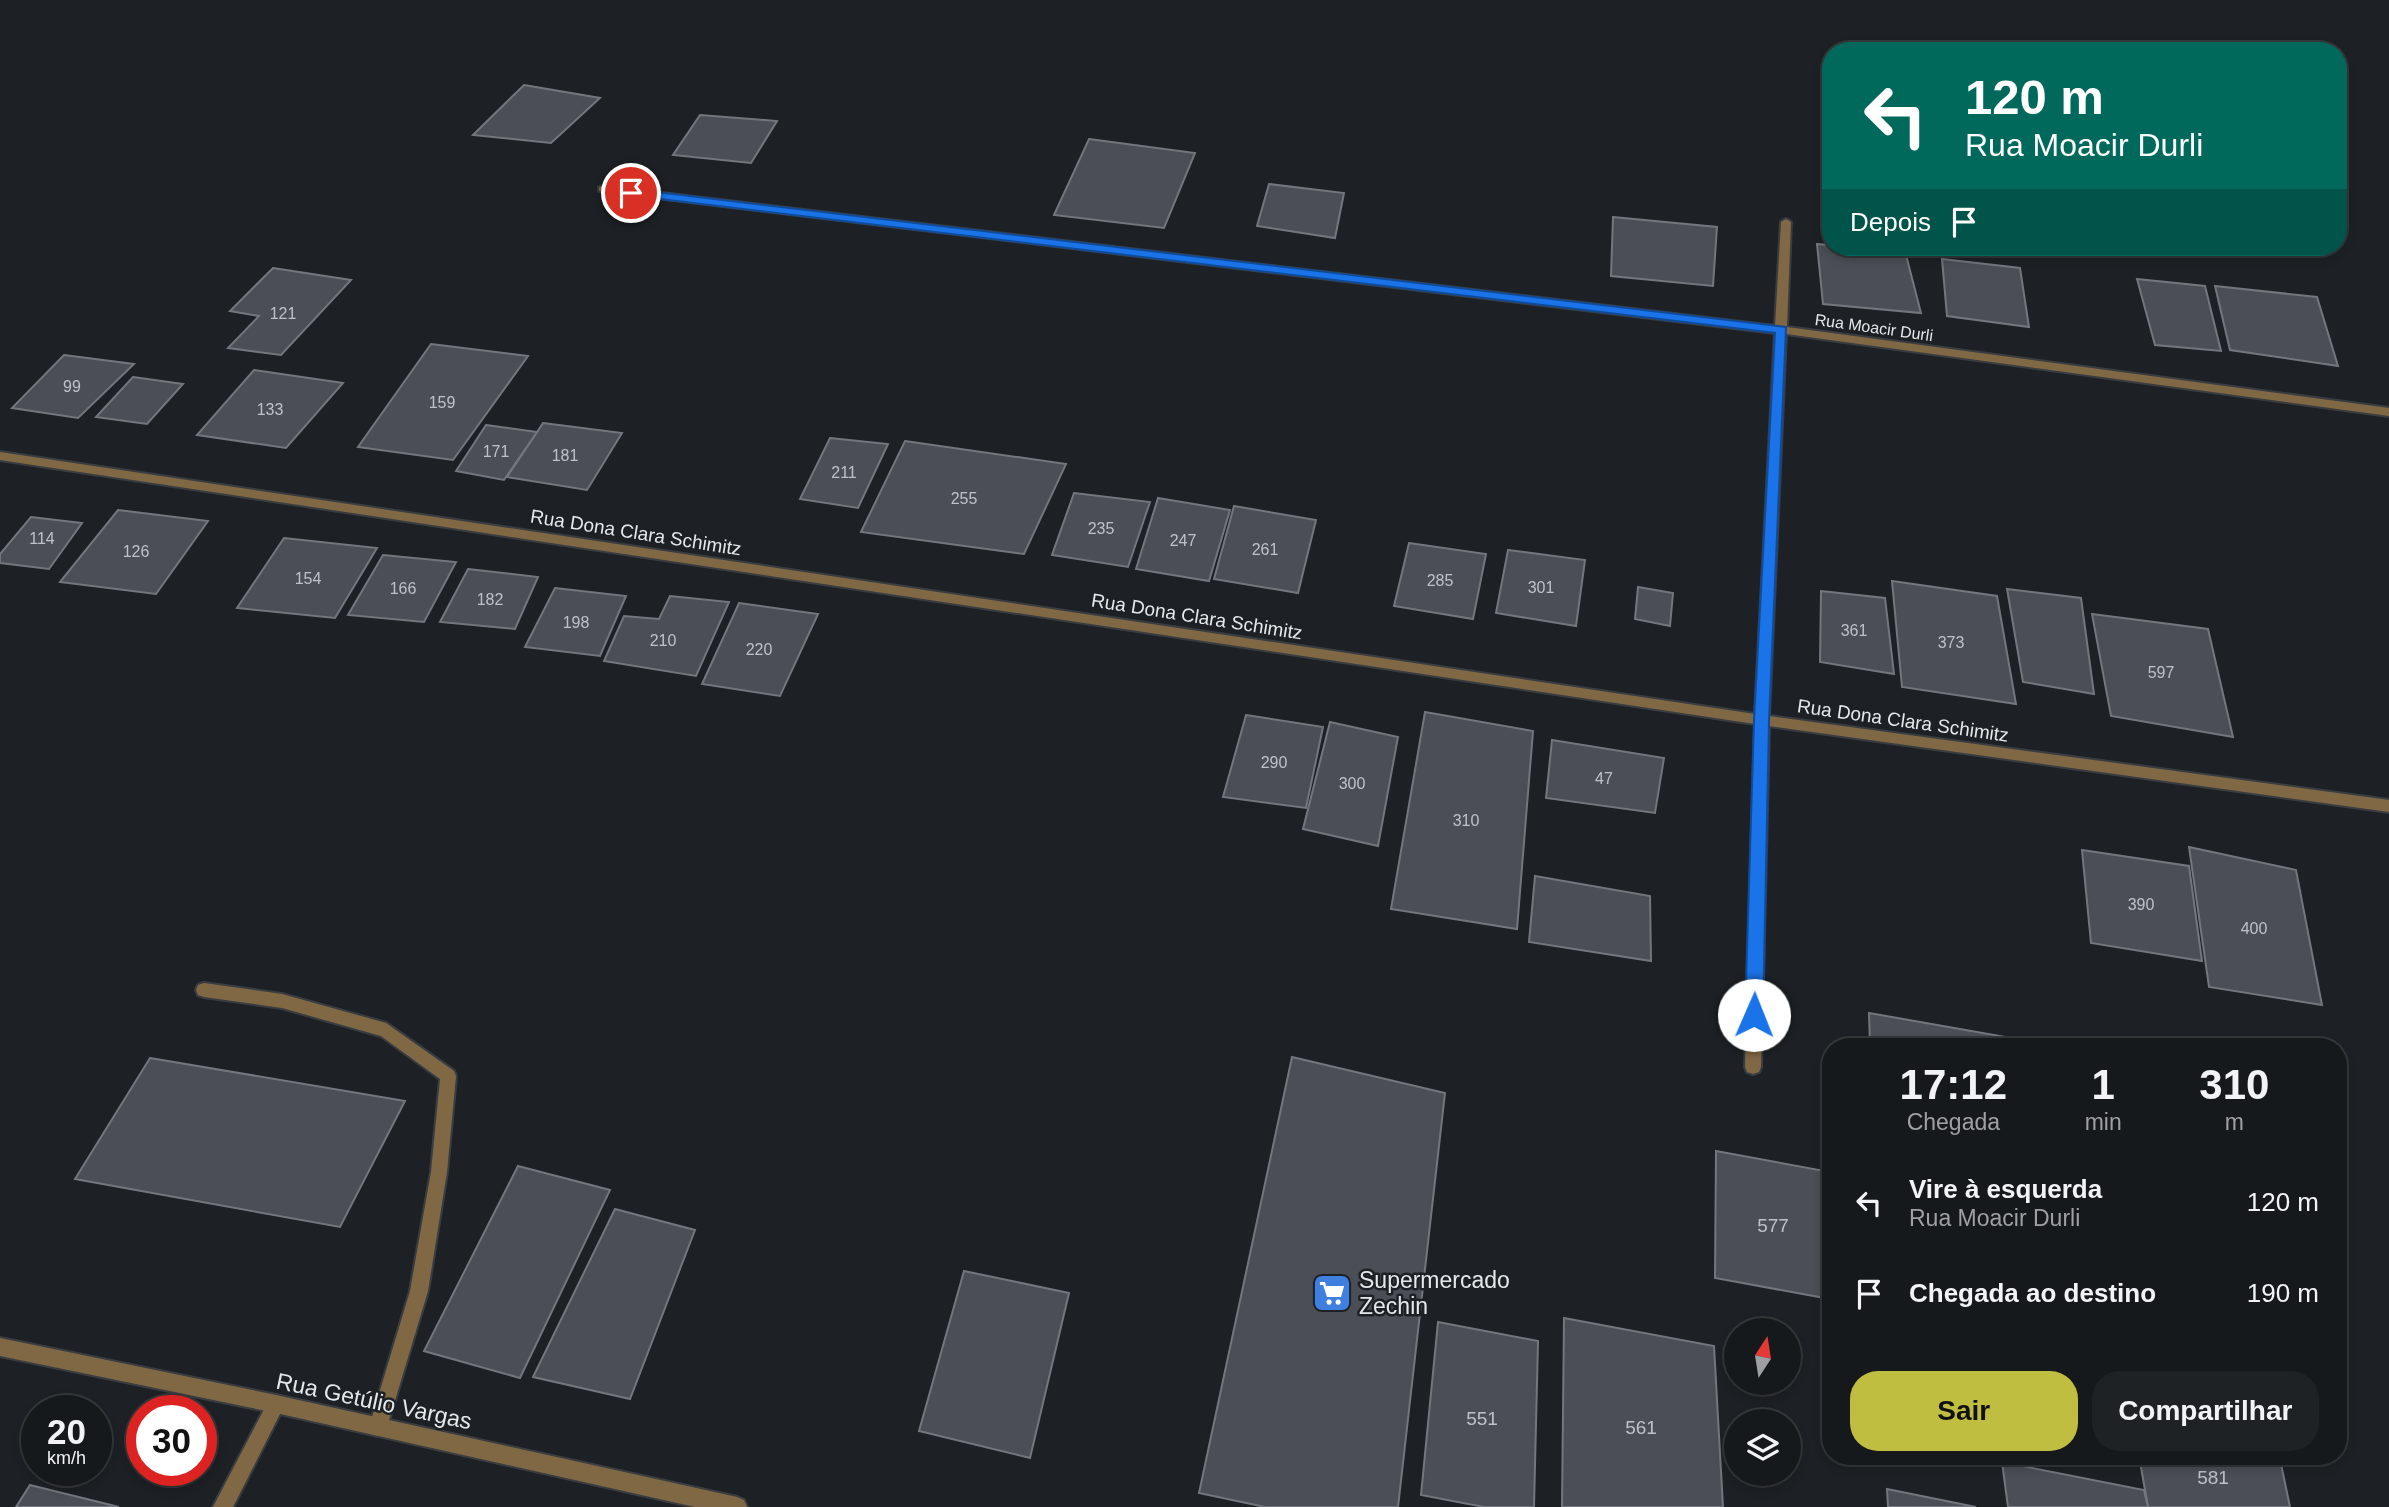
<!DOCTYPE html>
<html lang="pt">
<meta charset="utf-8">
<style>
body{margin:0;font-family:Helvetica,sans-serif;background:#1f2225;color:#f1f3f6;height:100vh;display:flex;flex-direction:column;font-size:26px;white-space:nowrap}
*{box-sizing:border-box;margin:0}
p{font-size:23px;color:#9ea0a3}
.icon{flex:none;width:38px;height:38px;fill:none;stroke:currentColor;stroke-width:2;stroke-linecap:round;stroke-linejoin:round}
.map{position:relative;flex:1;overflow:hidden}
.side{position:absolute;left:1822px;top:1038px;width:525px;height:427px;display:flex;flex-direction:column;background:#16191c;border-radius:28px;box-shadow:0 4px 10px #0003,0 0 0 2px #35383b}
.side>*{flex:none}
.top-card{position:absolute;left:1822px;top:42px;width:525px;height:214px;border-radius:28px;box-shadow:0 4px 10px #0003,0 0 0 2px #35383b;background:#00695c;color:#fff;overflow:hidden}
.needle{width:46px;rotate:12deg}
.fabs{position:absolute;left:1724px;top:1318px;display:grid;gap:14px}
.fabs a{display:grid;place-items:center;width:77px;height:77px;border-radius:50%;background:#16191c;box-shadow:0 4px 10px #0003,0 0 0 2px #35383b;font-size:35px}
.speed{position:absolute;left:21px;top:1395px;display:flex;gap:14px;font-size:35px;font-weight:700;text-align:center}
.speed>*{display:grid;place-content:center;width:91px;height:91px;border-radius:50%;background:#16191c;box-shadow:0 4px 10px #0003,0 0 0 2px #35383b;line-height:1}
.speed small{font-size:18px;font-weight:400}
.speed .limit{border:10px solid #d22;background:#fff;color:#111}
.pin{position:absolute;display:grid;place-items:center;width:60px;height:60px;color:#fff;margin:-30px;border:4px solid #fff;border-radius:50%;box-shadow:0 2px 7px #0007}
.me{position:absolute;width:77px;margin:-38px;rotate:1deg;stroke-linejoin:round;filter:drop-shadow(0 0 5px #0008)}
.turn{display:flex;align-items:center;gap:24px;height:147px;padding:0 28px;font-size:32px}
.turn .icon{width:91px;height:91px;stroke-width:2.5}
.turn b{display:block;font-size:49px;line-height:60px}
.then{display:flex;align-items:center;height:66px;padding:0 28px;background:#0003;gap:14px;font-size:26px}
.eta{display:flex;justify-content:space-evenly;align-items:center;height:119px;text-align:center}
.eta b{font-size:42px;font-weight:700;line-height:49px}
.action{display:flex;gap:14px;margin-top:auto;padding:14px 28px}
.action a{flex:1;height:80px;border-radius:28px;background:#c0be41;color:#111;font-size:28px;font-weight:700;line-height:80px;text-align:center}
.action a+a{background:#1f2225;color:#f1f3f6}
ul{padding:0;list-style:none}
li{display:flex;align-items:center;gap:21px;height:91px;padding:0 28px}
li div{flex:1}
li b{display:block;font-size:26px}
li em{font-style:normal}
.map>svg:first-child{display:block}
</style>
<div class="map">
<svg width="2389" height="1507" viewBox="0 0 2389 1507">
<rect width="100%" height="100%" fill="#1d2125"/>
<g fill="#4b4f55" stroke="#73777d" stroke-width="2">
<path d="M524,85L600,98L551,143L473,135Z"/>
<path d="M700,115L777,121L751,163L673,155Z"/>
<path d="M1089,139L1195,153L1164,228L1054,215Z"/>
<path d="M1269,184L1344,193L1335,238L1257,226Z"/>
<path d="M1613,217L1717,227L1713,286L1611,276Z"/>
<path d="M1817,244L1905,251L1921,313L1823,304Z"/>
<path d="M1942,259L2020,268L2029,327L1947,316Z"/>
<path d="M273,268L351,280L281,355L228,348L259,316L230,311Z"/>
<path d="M2137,279L2205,286L2221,351L2155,345Z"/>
<path d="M2215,286L2317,297L2338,366L2230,350Z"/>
<path d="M431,344L528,356L453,460L358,447Z"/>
<path d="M64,355L134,364L78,418L12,408Z"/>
<path d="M254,370L343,383L286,448L197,435Z"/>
<path d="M133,377L183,384L147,424L96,417Z"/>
<path d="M543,423L622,433L587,490L507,477Z"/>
<path d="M486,425L537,432L504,480L456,471Z"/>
<path d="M830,438L888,444L858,508L800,499Z"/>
<path d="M905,441L1066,464L1024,554L861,532Z"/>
<path d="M1074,493L1150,502L1128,567L1052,555Z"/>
<path d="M1158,498L1230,510L1209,581L1136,569Z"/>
<path d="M1234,506L1316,520L1298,593L1214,579Z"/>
<path d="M118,510L208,521L156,594L60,582Z"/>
<path d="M31,517L82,523L49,569L0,563V554Z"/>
<path d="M284,538L377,548L335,618L237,608Z"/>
<path d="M1409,543L1486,554L1473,619L1394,606Z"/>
<path d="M1508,550L1585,560L1576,626L1496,613Z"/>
<path d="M383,555L456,562L424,622L348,615Z"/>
<path d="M468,569L538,577L515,629L440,622Z"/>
<path d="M1892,581L1997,596L2016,704L1902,687Z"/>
<path d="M1638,587L1673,593L1670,626L1635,619Z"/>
<path d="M555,588L626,596L600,656L525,647Z"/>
<path d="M2007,589L2081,598L2094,694L2023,682Z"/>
<path d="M1821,591L1885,598L1894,674L1820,662Z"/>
<path d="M670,596L729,602L696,676L604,661L624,616L659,619Z"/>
<path d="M739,603L818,614L780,696L702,684Z"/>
<path d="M2092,614L2208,629L2233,737L2111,716Z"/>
<path d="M1425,712L1533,731L1517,929L1391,909Z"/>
<path d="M1246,715L1323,727L1306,808L1223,797Z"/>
<path d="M1330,722L1398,737L1378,846L1303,829Z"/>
<path d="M1552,740L1664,758L1655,813L1546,798Z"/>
<path d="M2189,847L2296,870L2322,1005L2209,987Z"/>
<path d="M2082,850L2189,866L2202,961L2091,943Z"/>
<path d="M1535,876L1650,896L1651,961L1529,942Z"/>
<path d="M1869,1013L2023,1040L2024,1046H1870Z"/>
<path d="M1292,1057L1445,1093L1398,1507H1265L1199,1493Z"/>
<path d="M150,1058L405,1101L340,1227L75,1179Z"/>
<path d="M1716,1151L1830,1172V1299L1715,1278Z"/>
<path d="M518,1166L610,1190L520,1378L424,1351Z"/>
<path d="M615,1209L695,1230L630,1399L533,1377Z"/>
<path d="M964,1271L1069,1293L1030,1458L919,1431Z"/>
<path d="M1564,1318L1714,1346L1723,1507H1562Z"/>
<path d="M1438,1322L1538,1341L1534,1507H1484L1421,1495Z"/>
<path d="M2139,1456H2240L2281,1464L2290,1507H2148Z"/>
<path d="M2002,1462L2144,1490L2148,1507H2008Z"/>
<path d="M30,1485L119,1507H16Z"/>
<path d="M1887,1489L1976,1507H1888Z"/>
</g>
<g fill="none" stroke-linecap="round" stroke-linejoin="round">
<g stroke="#393d41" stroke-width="4">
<g id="minor">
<path d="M603,186L1775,326L1781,222L1786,219L1791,222L1787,327L2389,408V416L1786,334L1769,716L2389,800V812L1769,726L1761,1067L1759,1072L1753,1074L1747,1072L1745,1067L1755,724L0,460V452L1755,714L1775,333L599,191V187Z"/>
<path d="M204,983L282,994L386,1023L454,1071L456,1076L447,1172L428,1291L387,1427L385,1434L378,1436L371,1434L369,1427L410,1291L431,1172L440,1079L381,1036L282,1008L204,997L198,995L196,990L198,985Z"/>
<path d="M276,1395L282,1398L285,1404L233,1507H213L270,1398Z"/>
</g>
</g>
<g stroke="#393d41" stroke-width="4">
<path id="tertiary" d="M0,1338L276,1395L737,1497L744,1500L747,1507H695L276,1413L0,1356Z"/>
</g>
<use href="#minor" fill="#816844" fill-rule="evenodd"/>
<use href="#tertiary" fill="#816844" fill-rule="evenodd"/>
</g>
<path fill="#1a73e8" stroke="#114b97" stroke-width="2" d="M631,189L1786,327L1769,720L1763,1015L1760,1020L1754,1023L1748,1020L1745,1015L1754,720L1775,333L627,195V190Z"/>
<defs>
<g id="supermarket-square" transform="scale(2.0125)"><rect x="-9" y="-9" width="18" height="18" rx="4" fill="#3f7fe0" stroke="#1d2125"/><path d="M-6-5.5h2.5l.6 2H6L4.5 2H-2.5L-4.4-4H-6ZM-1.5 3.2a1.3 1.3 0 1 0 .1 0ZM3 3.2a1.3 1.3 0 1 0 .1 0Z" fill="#fff"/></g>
</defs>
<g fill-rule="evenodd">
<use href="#supermarket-square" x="1332" y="1293"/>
</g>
<g text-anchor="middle" stroke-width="5" stroke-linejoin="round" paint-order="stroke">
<g font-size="16" fill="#bec2c6">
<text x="283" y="319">121</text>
<text x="72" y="392">99</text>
<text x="442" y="408">159</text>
<text x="270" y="415">133</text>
<text x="496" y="457">171</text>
<text x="565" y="461">181</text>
<text x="844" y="478">211</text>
<text x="964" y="504">255</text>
<text x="1101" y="534">235</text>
<text x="42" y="544">114</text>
<text x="1183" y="546">247</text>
<text x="1265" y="555">261</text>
<text x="136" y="557">126</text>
<text x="308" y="584">154</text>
<text x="1440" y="586">285</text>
<text x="1541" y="593">301</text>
<text x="403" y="594">166</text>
<text x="490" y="605">182</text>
<text x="576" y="628">198</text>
<text x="1854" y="636">361</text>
<text x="663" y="646">210</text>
<text x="1951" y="648">373</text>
<text x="759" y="655">220</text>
<text x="2161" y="678">597</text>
<text x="1274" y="768">290</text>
<text x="1604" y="784">47</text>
<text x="1352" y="789">300</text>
<text x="1466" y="826">310</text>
<text x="2141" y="910">390</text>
<text x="2254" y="934">400</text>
</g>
<g font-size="16" fill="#e5e8eb" stroke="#1d2125">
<text transform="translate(1874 327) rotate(8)" y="6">Rua Moacir Durli</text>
</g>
<g font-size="19" fill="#e5e8eb" stroke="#1d2125">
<text transform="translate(636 532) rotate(9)" y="7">Rua Dona Clara Schimitz</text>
<text transform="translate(1197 616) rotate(9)" y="7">Rua Dona Clara Schimitz</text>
<text transform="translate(1903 720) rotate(8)" y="7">Rua Dona Clara Schimitz</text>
</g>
<g font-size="19" fill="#bec2c6">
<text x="1773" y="1232">577</text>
<text x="1482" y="1425">551</text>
<text x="1641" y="1434">561</text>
<text x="2213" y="1484">581</text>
</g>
<g font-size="23" fill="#e5e8eb" stroke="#1d2125" text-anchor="start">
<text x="1359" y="1288">Supermercado<tspan x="1359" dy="26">Zechin</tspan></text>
</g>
<g font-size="23" fill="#e5e8eb" stroke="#1d2125">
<text transform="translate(374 1401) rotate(12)" y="8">Rua Getúlio Vargas</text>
</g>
</g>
</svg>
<div class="fabs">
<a><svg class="needle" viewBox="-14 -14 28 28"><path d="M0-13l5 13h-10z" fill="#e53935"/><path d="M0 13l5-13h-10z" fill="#9ea0a3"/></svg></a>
<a><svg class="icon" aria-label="layers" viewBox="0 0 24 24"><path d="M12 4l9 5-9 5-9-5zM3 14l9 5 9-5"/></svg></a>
</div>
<div class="speed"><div>20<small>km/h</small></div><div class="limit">30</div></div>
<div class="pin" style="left:631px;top:193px;background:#d93025"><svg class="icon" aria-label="arrive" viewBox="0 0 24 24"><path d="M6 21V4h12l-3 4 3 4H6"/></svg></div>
<svg class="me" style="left:1754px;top:1015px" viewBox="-20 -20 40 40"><circle r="19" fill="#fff"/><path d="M0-13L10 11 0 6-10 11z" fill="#1a73e8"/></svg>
<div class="top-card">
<div class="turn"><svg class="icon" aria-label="left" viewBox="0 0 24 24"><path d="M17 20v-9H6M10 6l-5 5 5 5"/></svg><div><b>120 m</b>Rua Moacir Durli</div></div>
<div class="then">Depois<svg class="icon" aria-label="arrive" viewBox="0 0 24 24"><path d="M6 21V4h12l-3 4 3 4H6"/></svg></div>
</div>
<section class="side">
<div class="eta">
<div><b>17:12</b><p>Chegada</p></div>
<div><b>1</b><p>min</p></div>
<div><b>310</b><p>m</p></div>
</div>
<ul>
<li><svg class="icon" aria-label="left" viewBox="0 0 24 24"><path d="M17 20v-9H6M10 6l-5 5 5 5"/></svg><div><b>Vire à esquerda</b><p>Rua Moacir Durli</p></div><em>120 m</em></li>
<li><svg class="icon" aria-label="arrive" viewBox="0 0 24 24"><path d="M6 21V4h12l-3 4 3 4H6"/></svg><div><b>Chegada ao destino</b></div><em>190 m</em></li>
</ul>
<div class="action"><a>Sair</a><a>Compartilhar</a></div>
</section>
</div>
